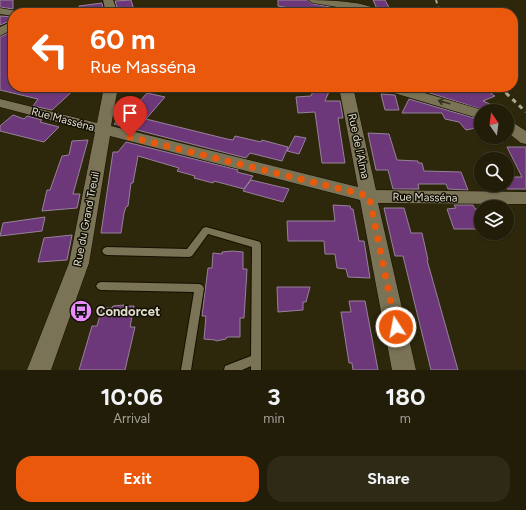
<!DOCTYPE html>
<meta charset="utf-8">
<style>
body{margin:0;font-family:Figtree,sans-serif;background:#2e2a16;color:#f1f3f6;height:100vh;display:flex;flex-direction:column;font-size:15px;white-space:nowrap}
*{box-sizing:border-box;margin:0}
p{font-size:13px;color:#a2a29c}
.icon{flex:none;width:22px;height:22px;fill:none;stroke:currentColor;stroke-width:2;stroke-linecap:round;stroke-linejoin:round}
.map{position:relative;height:370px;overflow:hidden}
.details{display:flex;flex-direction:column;background:#221d08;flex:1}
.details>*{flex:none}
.guide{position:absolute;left:8px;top:8px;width:510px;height:84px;border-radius:16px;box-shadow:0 1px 3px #0004,0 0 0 1px #3f3b29;background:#ea580c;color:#fff;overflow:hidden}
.needle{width:26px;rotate:346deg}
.buttons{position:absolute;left:474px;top:104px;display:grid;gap:8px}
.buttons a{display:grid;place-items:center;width:40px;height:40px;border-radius:50%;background:#221d08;box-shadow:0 1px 3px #0004,0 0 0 1px #3f3b29;font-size:20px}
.pin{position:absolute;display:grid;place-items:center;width:34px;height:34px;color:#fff;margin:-41px -17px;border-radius:50% 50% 50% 0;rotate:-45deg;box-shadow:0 0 4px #0007}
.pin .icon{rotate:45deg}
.me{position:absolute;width:44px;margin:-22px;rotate:349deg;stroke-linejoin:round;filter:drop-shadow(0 0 3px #0008)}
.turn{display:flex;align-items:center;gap:14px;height:84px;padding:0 16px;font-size:18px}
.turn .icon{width:52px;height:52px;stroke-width:2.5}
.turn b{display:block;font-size:28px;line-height:34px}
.eta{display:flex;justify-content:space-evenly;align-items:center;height:68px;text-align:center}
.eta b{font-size:24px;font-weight:700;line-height:28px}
.action{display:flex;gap:8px;margin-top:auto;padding:8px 16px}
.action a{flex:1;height:46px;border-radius:16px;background:#ea580c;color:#fff;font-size:16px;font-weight:700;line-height:46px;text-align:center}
.action a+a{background:#2e2a16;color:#f1f3f6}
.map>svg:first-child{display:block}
</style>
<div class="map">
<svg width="526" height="370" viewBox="0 0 526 370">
<rect width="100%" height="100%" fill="#2d270b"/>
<g fill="#6d3879" stroke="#97829b">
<path d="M0,0H13V9L0,7Z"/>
<path d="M131,0L135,13H119L115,1Z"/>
<path d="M278,0H307L313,4L347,10L348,13H318L278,6Z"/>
<path d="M373,0H385L392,13H379Z"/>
<path d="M102,3L104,13H80L79,6Z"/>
<path d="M0,16L13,17V20L0,25Z"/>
<path d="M13,31V87H77L52,110L33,106L38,99L0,90V37Z"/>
<path d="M315,87H331L325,101H340L343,118H338L345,163H322L315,112L298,113L296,97L311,96Z"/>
<path d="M415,87H481L495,96L483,101L506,111H487L414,88Z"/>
<path d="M147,93L165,97L146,119L227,139L233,140L235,136L261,142L262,140L288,147L282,161L250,153L246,158L114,124L127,109L132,110Z"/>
<path d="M381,94L395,95L399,110H385Z"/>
<path d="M409,99L481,120V127L466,130L459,122L445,119L442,113H402Z"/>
<path d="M13,115L24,119L27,116L42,120L40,122L59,127L44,142L0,131V126Z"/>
<path d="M368,133L389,134L397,160L418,161V163H422L424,171L461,172L468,190L448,189L446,184H418L419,189H393L388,170H376Z"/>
<path d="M295,136L306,138L299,154L287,151Z"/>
<path d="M88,140L73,194H80L77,208L42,211L47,190H50L62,156L69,155L72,141Z"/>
<path d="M126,142L238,170L237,172L253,176L244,189L214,181L213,183L194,178L195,176L177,171L179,168L138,156L133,183H131L128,206L126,207L124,213L121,233H101L113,152H118Z"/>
<path d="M507,147H526V189H507V177H522Z"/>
<path d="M251,180L289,189L283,202L243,191Z"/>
<path d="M333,205L350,206L351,209H353L359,241H364L370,278L348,277L346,269L337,268L335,254H325L324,241H288L287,221H335Z"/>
<path d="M454,205H473L475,209H481V229H454L447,209L456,208Z"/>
<path d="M384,208H404L411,233H422L428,260H427L458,370H431L403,256H395Z"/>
<path d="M45,217L42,231L0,236L3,223Z"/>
<path d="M72,235L67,260L38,262L44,238Z"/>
<path d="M233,251L243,252V269H247L244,318H240V337H227L226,339L216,341L215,340L204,339L206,316H202L208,268H212L213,253L222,254V252Z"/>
<path d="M277,287H310L306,302H303V310L278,312Z"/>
<path d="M349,301H365L378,370H353L352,363H349L341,312H351Z"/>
<path d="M124,305V306H134L130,327H135L125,370H79L92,326H97L102,308H112L113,306Z"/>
</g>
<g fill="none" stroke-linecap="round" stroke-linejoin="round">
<g stroke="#150f00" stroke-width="2">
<g id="service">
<path d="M206,227L257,241L260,242L261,245V370H251V366L242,370H224L225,366L251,356L252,247L208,234L192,256L189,257L107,255L104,254L102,251L104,248L107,247L187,249L203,228Z"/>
<path d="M101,282L199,284L202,285L204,288L191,370H181L194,292L101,290L98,289L96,286L98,283Z"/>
</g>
</g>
<g stroke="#150f00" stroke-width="1">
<g id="minor">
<path d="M103,0H113L118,13H106Z"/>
<path d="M308,0C319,0 366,1 373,9L367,12L313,3Z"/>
<path d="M0,8L17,11L19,13H13V16L0,14Z"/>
<path d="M13,21V29L0,36V27Z"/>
<path d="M104,87H118L111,126L358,187L339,87H353L376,190L526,192V204L378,203L416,370H392L360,200L110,136L89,263L51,370H27L69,263L95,132L0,107V99L97,123Z"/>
<path d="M382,87H404L486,111H481V119L384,90Z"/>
<path d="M507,120L512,122L526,131V144L521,143L507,132Z"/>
</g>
</g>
<use href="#service" fill="#7a7356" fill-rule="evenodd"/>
<use href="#minor" fill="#7a7356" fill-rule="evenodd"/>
<g stroke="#aca794" stroke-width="2" stroke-dasharray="3.5 3.5" stroke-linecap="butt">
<path d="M436,0L440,13"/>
<path d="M500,87L507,94"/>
</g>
<path stroke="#aca794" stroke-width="3" stroke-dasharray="4.5 4.5" stroke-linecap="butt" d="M506,93L526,112"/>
</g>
<defs><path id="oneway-shaft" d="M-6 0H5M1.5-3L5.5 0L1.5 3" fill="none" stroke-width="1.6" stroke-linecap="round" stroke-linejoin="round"/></defs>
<use stroke="#373321" href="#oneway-shaft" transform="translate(444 102) rotate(-164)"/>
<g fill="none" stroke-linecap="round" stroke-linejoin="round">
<path stroke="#ea580c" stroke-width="7" stroke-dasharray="0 12.6" d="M130,137L369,196L396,327"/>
</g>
<defs>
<g id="bus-disc" transform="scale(1.15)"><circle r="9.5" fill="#e98dfe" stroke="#131005"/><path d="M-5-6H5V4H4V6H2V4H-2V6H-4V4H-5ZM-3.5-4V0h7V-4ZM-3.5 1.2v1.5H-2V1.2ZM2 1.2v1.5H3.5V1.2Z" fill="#111"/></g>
</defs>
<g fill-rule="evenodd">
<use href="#bus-disc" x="81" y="311"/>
</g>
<g text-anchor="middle" stroke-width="3" stroke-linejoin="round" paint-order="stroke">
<g font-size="11" fill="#e0dccc" stroke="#131005">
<text transform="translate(63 119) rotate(15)" y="4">Rue Masséna</text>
<text transform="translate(359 146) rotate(78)" y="4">Rue de l'Alma</text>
<text transform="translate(425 197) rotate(1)" y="4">Rue Masséna</text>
<text transform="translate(86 219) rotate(-79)" y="4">Rue du Grand Treuil</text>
</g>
<g font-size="13" font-weight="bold" fill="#e0dccc" stroke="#131005" text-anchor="start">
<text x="96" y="316">Condorcet</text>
</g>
</g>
</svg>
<div class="buttons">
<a><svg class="needle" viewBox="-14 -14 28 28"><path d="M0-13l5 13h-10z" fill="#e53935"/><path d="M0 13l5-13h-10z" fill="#a2a29c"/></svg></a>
<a><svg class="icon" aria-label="search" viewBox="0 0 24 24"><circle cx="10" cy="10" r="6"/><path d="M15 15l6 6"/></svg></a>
<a><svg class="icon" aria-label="layers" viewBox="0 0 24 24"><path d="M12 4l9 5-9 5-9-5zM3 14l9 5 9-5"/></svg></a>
</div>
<div class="pin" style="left:130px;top:137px;background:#d93025"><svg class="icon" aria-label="arrive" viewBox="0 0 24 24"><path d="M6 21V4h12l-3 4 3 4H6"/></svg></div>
<svg class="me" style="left:396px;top:327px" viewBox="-20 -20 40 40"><circle r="17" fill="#ea580c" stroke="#fff" stroke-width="3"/><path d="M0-11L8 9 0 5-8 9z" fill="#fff"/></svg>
<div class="guide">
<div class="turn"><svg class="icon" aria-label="left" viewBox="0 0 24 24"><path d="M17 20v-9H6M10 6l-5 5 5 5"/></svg><div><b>60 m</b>Rue Masséna</div></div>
</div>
</div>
<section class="details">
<div class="eta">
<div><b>10:06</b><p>Arrival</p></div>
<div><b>3</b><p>min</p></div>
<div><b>180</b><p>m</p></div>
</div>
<div class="action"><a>Exit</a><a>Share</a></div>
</section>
